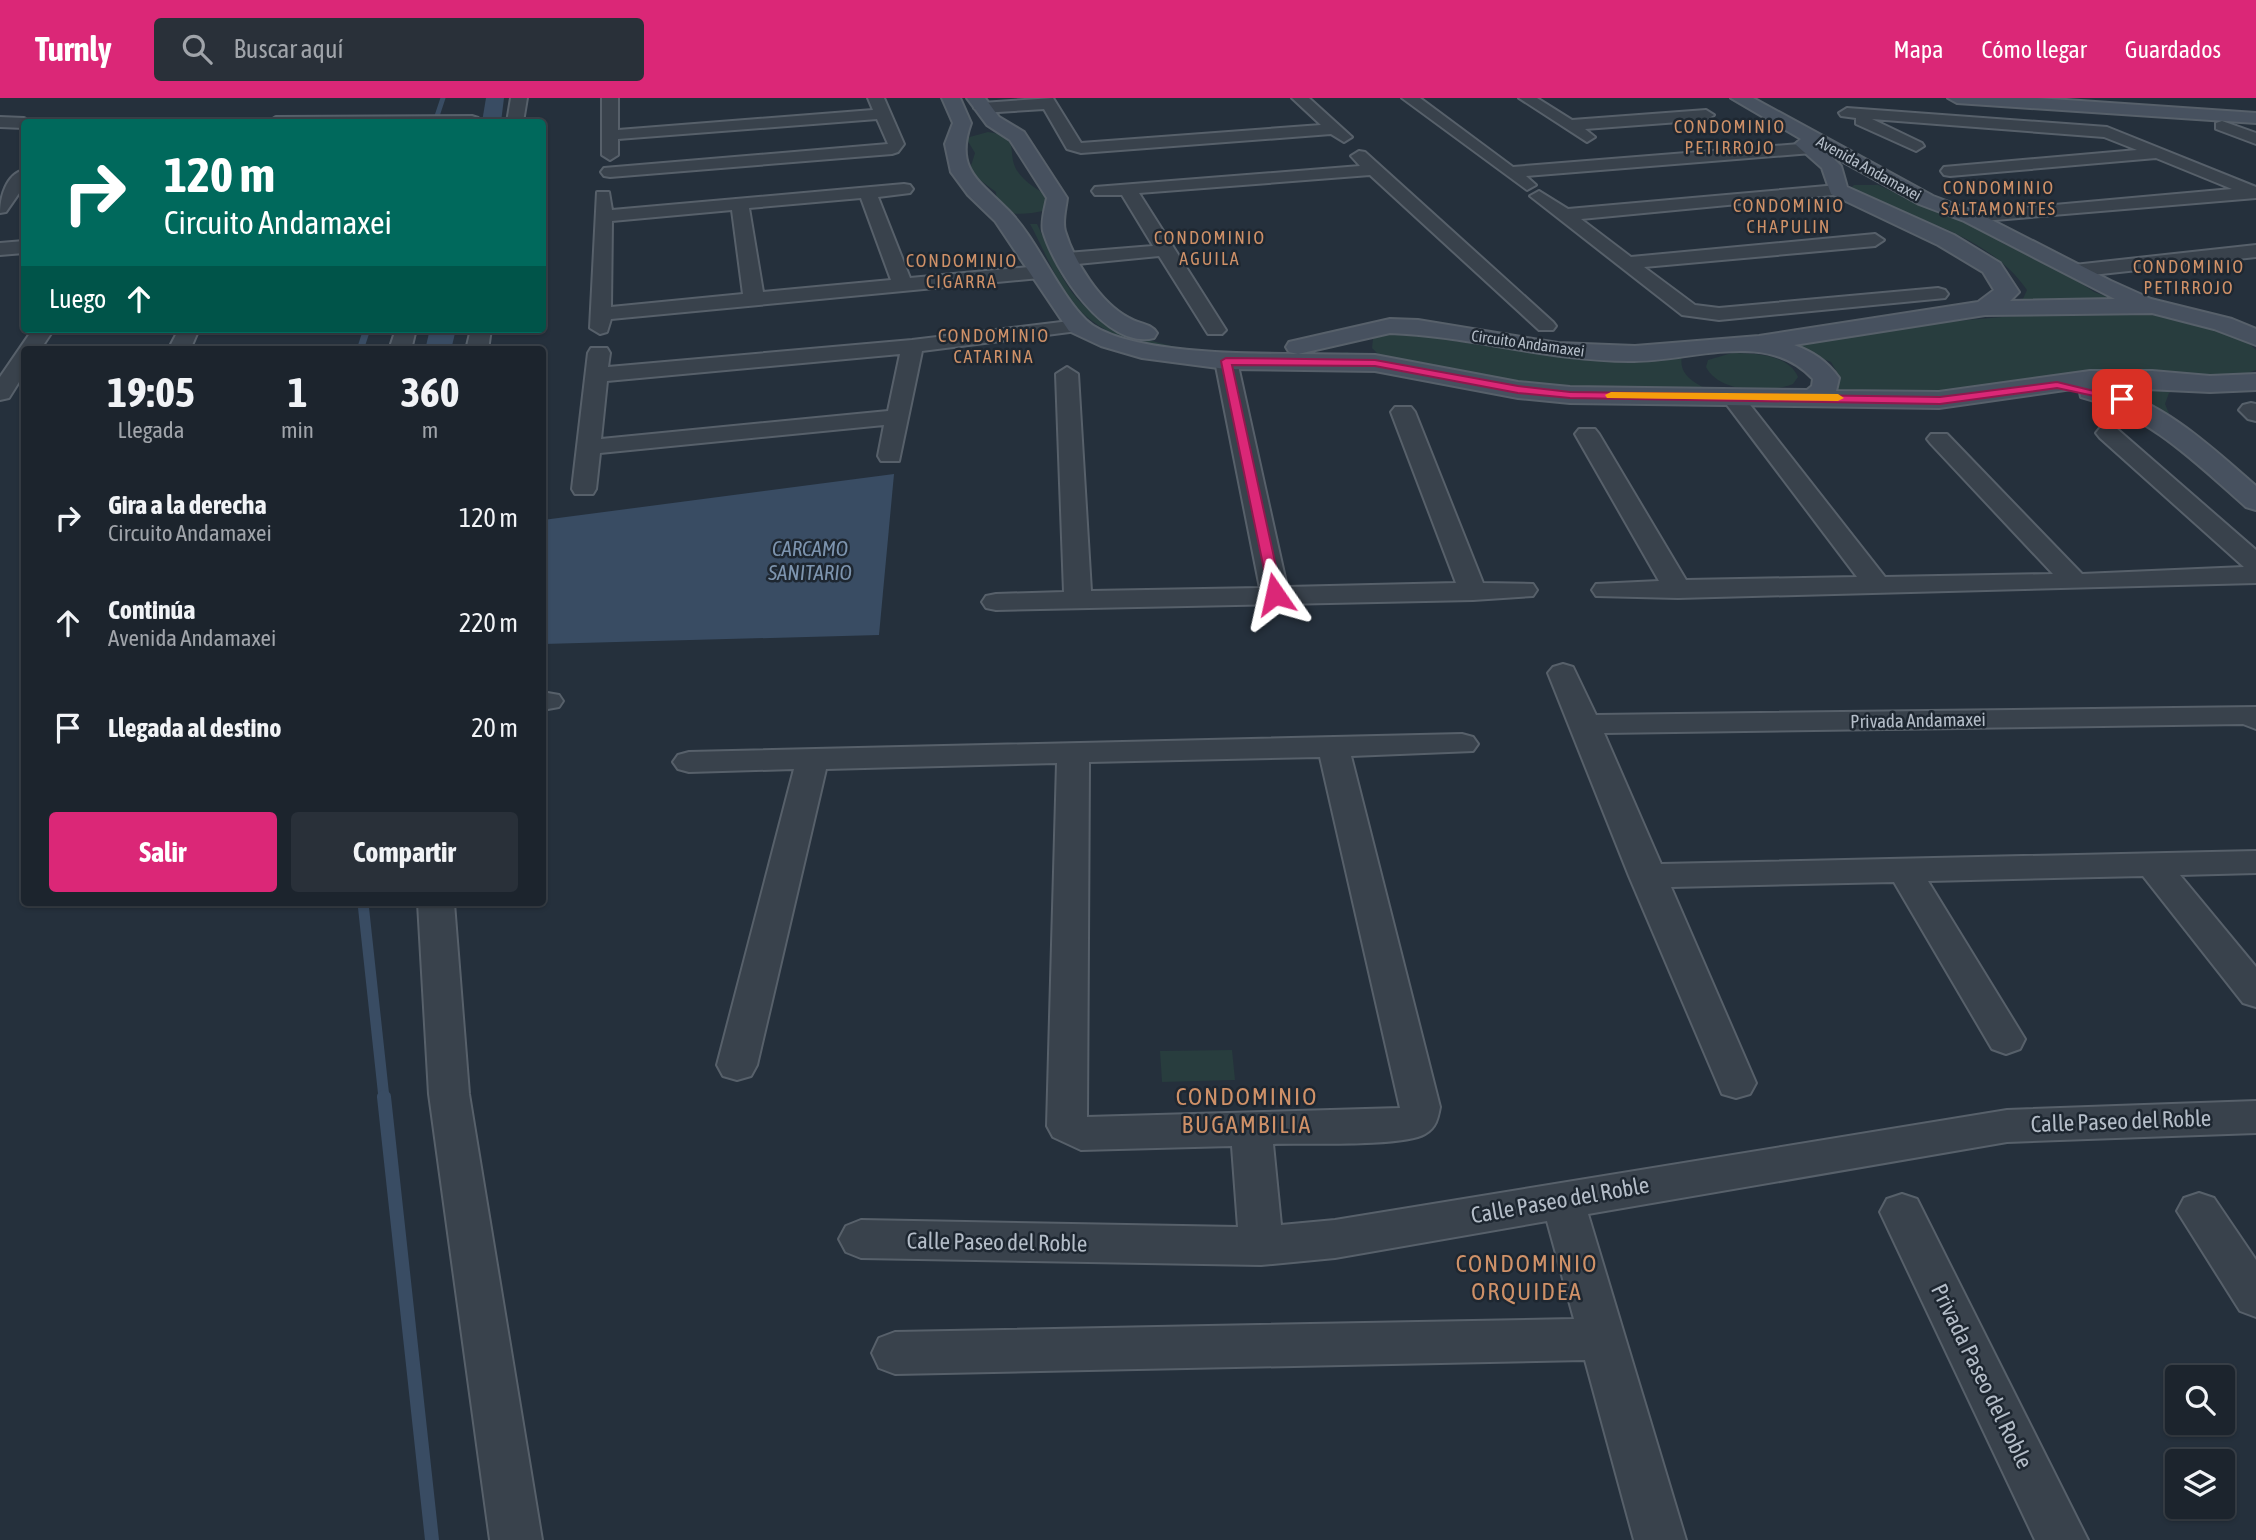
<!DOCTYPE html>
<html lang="es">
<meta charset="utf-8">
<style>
body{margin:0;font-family:"Asap Condensed",sans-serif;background:#293039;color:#f1f3f6;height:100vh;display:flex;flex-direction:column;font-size:26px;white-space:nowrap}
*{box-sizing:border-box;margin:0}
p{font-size:23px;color:#a0a4aa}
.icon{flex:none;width:38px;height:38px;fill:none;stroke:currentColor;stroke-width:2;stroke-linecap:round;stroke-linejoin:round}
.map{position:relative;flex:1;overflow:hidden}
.details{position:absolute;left:21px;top:248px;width:525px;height:560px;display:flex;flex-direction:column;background:#1c242d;border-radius:7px;box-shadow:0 2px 5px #0004,0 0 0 2px #3a4149}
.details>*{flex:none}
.banner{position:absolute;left:21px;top:21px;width:525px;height:214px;border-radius:7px;box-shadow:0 2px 5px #0004,0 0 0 2px #3a4149;background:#00695c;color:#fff;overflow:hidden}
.fabs{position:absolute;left:2165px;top:1267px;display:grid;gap:14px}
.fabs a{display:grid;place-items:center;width:70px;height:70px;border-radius:7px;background:#1c242d;box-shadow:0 2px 5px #0004,0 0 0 2px #3a4149;font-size:35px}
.pin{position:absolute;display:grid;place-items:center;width:60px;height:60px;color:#fff;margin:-30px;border-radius:14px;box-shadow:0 4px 10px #0006}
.me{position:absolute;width:77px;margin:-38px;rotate:349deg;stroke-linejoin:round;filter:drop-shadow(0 0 5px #0008)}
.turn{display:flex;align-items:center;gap:24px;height:147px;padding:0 28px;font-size:32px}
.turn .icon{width:91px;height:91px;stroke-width:2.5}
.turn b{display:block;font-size:49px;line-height:60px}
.then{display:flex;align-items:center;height:66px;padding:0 28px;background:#0003;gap:14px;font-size:26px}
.eta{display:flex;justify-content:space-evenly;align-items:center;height:119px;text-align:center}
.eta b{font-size:42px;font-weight:700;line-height:49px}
.cta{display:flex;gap:14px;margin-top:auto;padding:14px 28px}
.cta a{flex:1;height:80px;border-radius:7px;background:#db2777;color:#fff;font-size:28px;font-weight:700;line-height:80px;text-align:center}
.cta a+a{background:#293039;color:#f1f3f6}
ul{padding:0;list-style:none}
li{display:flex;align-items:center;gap:21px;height:105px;padding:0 28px}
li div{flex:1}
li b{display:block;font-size:26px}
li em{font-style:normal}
header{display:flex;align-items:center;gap:42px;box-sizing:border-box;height:98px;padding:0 35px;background:#db2777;color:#fff}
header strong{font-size:33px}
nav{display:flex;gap:38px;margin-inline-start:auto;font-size:24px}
.search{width:490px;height:63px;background:#293039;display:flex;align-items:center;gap:18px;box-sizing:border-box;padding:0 24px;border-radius:7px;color:#a0a4aa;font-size:26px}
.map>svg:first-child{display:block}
</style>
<header>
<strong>Turnly</strong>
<div class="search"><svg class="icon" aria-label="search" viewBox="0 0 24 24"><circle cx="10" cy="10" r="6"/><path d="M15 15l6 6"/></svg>Buscar aquí</div>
<nav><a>Mapa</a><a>Cómo llegar</a><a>Guardados</a></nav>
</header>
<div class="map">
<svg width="2256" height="1442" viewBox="0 0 2256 1442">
<rect width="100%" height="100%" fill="#25303c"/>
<g fill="#283d3e">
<path d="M988,34C1023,39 1005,54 1018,74C1025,84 1035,90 1045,96L1047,107L1043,113C1023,117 997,121 996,94L969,74L975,55L966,40Z"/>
<path d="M1854,87H1878L1915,104L1966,119L2004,146L2053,166L2094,194L2119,203L2021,205L2027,192C1987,134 1909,121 1850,91Z"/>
<path d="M1030,126H1037C1051,154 1063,192 1089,212C1146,259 1278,267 1348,254L1352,259C1272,259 1145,273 1081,214C1061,196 1044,151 1030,126Z"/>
<path d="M2050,215C2106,215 2215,209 2256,252V272L2243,277L2210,279L2093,272L1943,294L1836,292L1840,279L1831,264L1787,246L1852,232Z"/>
<path d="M1409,234C1500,252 1589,266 1682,258C1678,277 1695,285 1709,292L1556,290L1505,285L1381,259L1372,250L1373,241L1384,235Z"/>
<path d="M1732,255C1754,255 1788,256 1798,279L1793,286C1769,295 1720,296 1706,269L1708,262Z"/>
<path d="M2097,287L2178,290L2169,295L2165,306L2170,318L2123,293Z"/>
<path d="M1232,952L1235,982L1162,984L1160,953Z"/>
</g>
<path fill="#394c63" d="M894,376L879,537L543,546V422Z"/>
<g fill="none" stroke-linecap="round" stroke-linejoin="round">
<path stroke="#394c63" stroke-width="5" d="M435,24L443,0"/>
<path stroke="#394c63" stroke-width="7" d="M360,252L367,231"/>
<path stroke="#394c63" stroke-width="11" d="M363,805L384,1000"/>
<path stroke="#394c63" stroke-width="14" d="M384,999L432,1442"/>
<g fill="#394c63" fill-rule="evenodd">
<path d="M486,0H504L501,24H482Z"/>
<path d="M430,231H456L451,252H425Z"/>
</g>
<g stroke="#57606a" stroke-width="4">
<g id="street">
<path d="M511,0H527L523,24H507Z"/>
<path d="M602,0H618V32L873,12L868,0H884L904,46L898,54L892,56L610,79L604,78L601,74L604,70L888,46L877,21L618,41V57L610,62L602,57Z"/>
<path d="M1053,0L1081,45L1321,27L1292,0H1309L1352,39L1344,44L1331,36L1081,55L1067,51L1044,11L982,15L974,10L982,5Z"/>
<path d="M1402,0H1420L1513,69L1812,45L1820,50L1812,55L1526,78L1536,87L1527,92Z"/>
<path d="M1519,0H1537L1572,22L1706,12L1714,17L1706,22L1585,31L1595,39L1587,44Z"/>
<path d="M1847,10L2107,29L2256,89V100L1971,124L1962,119L1965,115L2232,91L2156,60L1950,78L1944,77L1941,73L1944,69L2137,52L2104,39L1872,21L1922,45L1924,48L1916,53L1856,26V20L1841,18L1839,15Z"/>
<path d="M472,18L478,20L479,24H268L276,19Z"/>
<path d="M0,19L24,20L32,24H24V30L0,29Z"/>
<path d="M2222,23L2256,35V46L2216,31V25Z"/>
<path d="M1359,53L1365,54L1553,224L1556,228L1553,232H1539L1370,77L1139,95L1226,232L1222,236H1208L1159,158L1067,167L1057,161L1067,155L1153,148L1122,97H1095L1092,93L1095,89L1360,68L1351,58Z"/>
<path d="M24,72V88L6,114L0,115C0,100 6,76 24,72Z"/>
<path d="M904,86L910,87L913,91L910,95L878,99L910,180L1040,168L1050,174L1040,180L611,221L607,234L600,236L590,230L597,94H609L612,112ZM861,100L891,182L763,194L749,110ZM732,112L743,196L611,209L612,123Z"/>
<path d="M1838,87L1844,88L1847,92L1844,96L1581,121L1631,159L1875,136L1884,142L1875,148L1644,169L1695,207L1719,210L1938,190L1945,192L1948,196L1945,200L1719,222L1682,217L1530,98L1539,93L1568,111Z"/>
<path d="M24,143V155L0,157V145Z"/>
<path d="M2256,147V159L2074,179L2064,173L2074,167Z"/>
<path d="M1078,222L1085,224L1088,228L1085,232L922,253L899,363H881L878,358L884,327L600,355L596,391L593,396H575L572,391L588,255L591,250H607L610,255L608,269L912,242ZM900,256L888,313L601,341L607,283Z"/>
<path d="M33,231H54L40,252H24V276L9,300L0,302V279Z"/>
<path d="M179,231H199L190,252H168Z"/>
<path d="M396,231H416L411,252H389Z"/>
<path d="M471,231H491L488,252H466Z"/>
<path d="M1226,256L1237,263L1287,489L1456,485L1391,314L1395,309H1411L1415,314L1483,485L1533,486L1537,492L1533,498L1473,502L996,512L986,510L982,504L986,498L996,496L1064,494L1056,276L1067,269L1078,276L1091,493L1260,490L1215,263Z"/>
<path d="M1732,292L1740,294L1885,479L2053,476L1931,346L1927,341L1931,336H1947L2082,476L2244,469L2100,340L2096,335L2100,330H2116L2256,452V485L1678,500L1596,498L1592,492L1596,486L1659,483L1575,336L1579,331H1595L1599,336L1686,482L1857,479L1721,299Z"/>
<path d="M2251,305L2256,306V323L2248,321L2239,312L2243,307Z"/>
<path d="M1563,566L1573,569L1596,617L2256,609V631L2243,626L1604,635L1661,766L2256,753V775L2180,777L2256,869V909L2243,905L2143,778L1928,783L2025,941L2020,951L2006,956L1992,951L1894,784L1671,789L1756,985L1750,996L1736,1000L1722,996L1629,778L1548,575L1553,569Z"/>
<path d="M542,594L559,597L563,603L559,609L542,612Z"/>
<path d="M1462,636L1473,639L1478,646L1473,653L1351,658L1440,1009C1438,1020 1436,1030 1425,1036C1403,1049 1304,1045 1273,1046L1281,1127L1335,1122L2007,1012L2256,1003V1035L2007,1044L1588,1116L1686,1442H1634L1585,1262L895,1276L879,1270L872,1255L879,1240L895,1234L1574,1221L1547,1123L1335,1160L1261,1167L861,1160L846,1154L839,1141L846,1128L861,1122L1238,1129L1232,1048L1081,1052L1053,1039L1047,1028L1057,665L826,671L757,967L751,978L737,982L723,978L717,967L794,671L689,674L678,671L673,664L678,657L689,654ZM1320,659L1400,1010L1087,1019L1089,664Z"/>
<path d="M418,805H454L469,996L542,1442H490L429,996Z"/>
<path d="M2199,1095L2214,1100L2256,1162V1219L2240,1213L2177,1113L2184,1100Z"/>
<path d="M1902,1096L1917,1101L2088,1442H2035L1880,1114L1887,1101Z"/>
</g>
</g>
<g stroke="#57606a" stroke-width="4">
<g id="secondary">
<path d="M942,0H960L971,25C954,72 980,83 1009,113C1038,143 1057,193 1086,222C1121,256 1249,256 1298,256L1289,254L1286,249L1289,244L1390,221L1418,222L1558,245L1635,248L1759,238L1978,204L1994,192L1983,174L1938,147L1831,96L1822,70L1795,46L1801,41L1731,0H1753L1933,98L1978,115L2111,183L2151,201L2232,221L2256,231V247L2214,231L2152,215L1985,217L1794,247C1813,254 1827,263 1839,280L1836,293L1939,294L2090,273H2152L2210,278L2256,276V292L2210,294L2104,289C2165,305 2209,347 2256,388V412L2246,409C2195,364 2149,317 2081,299L2079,290L1939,310L1570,305L1518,300L1375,273L1226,271L1142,260L1101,248L1069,233L995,123L968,97L951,74L945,46L953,25ZM1829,56L1919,106L1964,123L2115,201L2010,203L2019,194L2000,165L1954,137L1847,89L1841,68ZM1390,235C1472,238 1551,264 1634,263C1692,263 1768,231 1813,281L1812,288L1807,292L1570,289L1518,284L1375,257L1298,256Z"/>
<path d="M967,0H985L999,19L1024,34L1067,100C1066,110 1062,123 1065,133C1074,163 1100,205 1129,220C1138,226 1151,225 1157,235L1154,240C1106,252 1054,171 1043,133C1041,123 1045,110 1047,100L1010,42L987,27Z"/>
<path d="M1948,0H2037L2256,15V25L1957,5Z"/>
</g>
</g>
<use href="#street" fill="#39424c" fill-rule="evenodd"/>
<use href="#secondary" fill="#47515f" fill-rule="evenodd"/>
</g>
<path fill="#db2777" stroke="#8e194d" stroke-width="2" d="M1226,260L1375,262L1518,288L1570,294L1940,299L2057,284L2127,301L2122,304L2057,290L1940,306L1570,300L1518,295L1375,268L1232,267L1282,496L1275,500L1269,496L1221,263Z"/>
<path fill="#f59e0b" d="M1611,294L1838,296L1844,300L1838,303L1607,300L1605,297Z"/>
<g text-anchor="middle" stroke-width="5" stroke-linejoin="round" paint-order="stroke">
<g font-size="16" fill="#b4bdc8" stroke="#1e2731">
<text transform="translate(1869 70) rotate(29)" y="6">Avenida Andamaxei</text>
<text transform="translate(1528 245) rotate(8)" y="6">Circuito Andamaxei</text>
</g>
<g font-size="18" letter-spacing="2" fill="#cf9168" stroke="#1e2731">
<text x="1730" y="35">CONDOMINIO<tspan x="1730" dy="21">PETIRROJO</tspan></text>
<text x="1999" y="96">CONDOMINIO<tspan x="1999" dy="21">SALTAMONTES</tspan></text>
<text x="1789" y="114">CONDOMINIO<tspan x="1789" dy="21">CHAPULIN</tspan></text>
<text x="1210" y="146">CONDOMINIO<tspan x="1210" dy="21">AGUILA</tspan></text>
<text x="962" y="169">CONDOMINIO<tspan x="962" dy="21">CIGARRA</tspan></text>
<text x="2189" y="175">CONDOMINIO<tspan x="2189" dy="21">PETIRROJO</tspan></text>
<text x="994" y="244">CONDOMINIO<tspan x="994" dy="21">CATARINA</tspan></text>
</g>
<g font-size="19" fill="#b4bdc8" stroke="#1e2731">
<text transform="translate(1918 622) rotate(-1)" y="7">Privada Andamaxei</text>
</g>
<g font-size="21" font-style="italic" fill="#7d94ae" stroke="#1e2731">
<text x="810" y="458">CARCAMO<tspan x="810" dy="24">SANITARIO</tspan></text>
</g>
<g font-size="23" fill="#b4bdc8" stroke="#1e2731">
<text transform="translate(2121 1023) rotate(-2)" y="8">Calle Paseo del Roble</text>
<text transform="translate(1560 1102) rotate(-10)" y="8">Calle Paseo del Roble</text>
<text transform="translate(997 1144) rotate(1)" y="8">Calle Paseo del Roble</text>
<text transform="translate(1982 1278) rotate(64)" y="8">Privada Paseo del Roble</text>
</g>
<g font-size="24" letter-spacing="2" fill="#cf9168" stroke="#1e2731">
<text x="1247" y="1007">CONDOMINIO<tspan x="1247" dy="28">BUGAMBILIA</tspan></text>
<text x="1527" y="1174">CONDOMINIO<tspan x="1527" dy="28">ORQUIDEA</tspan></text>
</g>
</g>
</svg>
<div class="fabs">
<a><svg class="icon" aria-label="search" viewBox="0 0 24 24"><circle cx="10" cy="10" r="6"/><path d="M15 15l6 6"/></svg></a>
<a><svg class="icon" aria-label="layers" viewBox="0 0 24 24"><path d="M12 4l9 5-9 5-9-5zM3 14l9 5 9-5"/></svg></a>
</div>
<div class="pin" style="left:2122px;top:301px;background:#d93025"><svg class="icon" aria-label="arrive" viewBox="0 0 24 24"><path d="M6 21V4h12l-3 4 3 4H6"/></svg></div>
<svg class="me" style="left:1275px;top:496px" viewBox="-20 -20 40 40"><path d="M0-17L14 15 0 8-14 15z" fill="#db2777" stroke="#fff" stroke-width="4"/></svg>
<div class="banner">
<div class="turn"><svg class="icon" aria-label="right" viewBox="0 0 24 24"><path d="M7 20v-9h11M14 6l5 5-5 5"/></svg><div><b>120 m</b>Circuito Andamaxei</div></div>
<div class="then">Luego<svg class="icon" aria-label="ahead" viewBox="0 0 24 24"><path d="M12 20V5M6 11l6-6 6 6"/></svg></div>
</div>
<section class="details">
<div class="eta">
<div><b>19:05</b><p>Llegada</p></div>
<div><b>1</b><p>min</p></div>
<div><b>360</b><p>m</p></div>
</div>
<ul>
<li><svg class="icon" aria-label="right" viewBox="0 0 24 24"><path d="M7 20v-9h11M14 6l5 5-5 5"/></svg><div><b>Gira a la derecha</b><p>Circuito Andamaxei</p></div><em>120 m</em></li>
<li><svg class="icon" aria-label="ahead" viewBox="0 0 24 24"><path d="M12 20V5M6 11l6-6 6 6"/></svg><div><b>Continúa</b><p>Avenida Andamaxei</p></div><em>220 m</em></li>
<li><svg class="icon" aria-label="arrive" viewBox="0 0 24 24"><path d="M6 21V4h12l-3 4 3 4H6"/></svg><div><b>Llegada al destino</b></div><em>20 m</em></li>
</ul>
<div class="cta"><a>Salir</a><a>Compartir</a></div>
</section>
</div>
